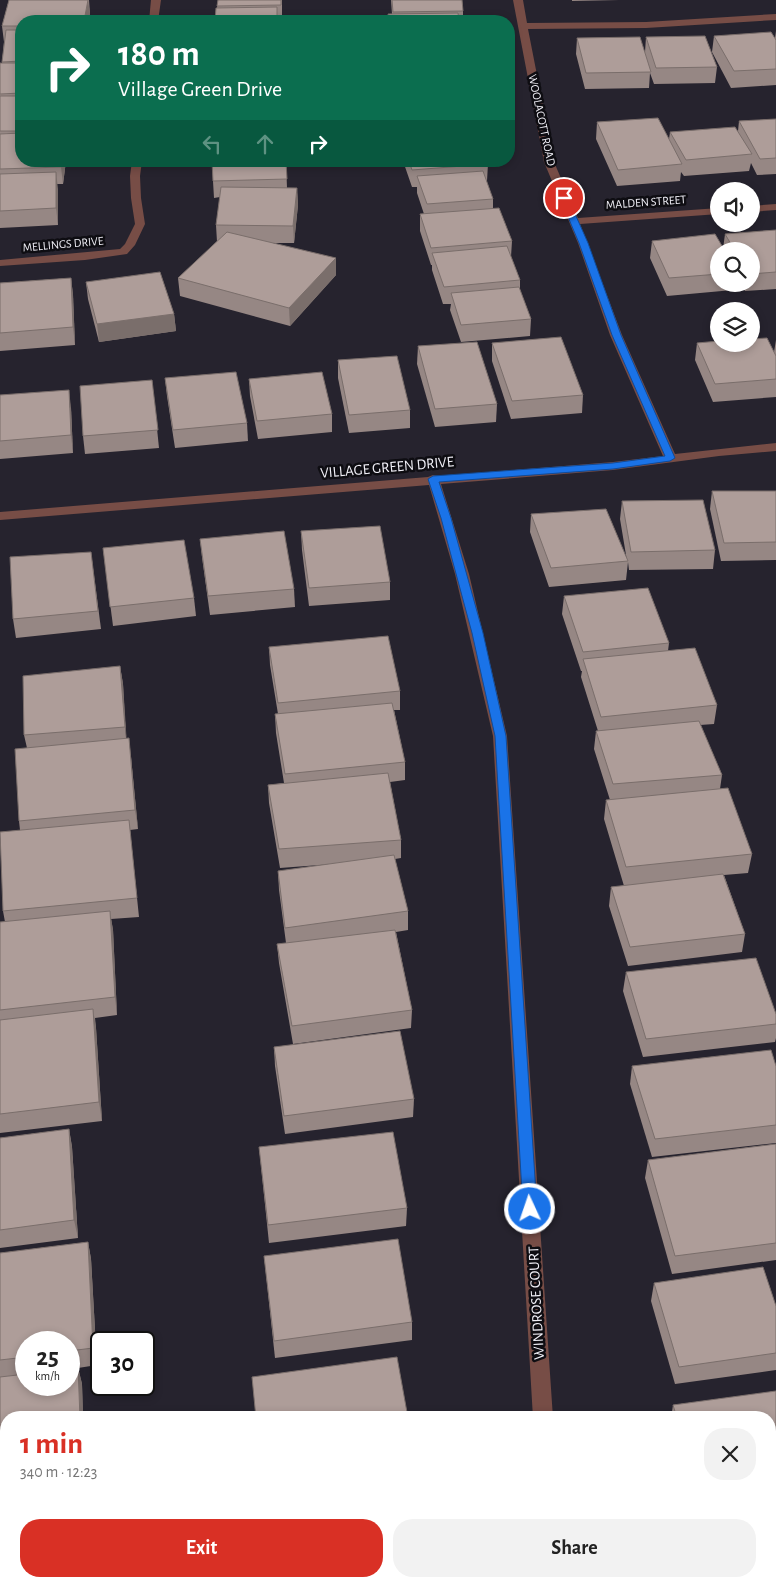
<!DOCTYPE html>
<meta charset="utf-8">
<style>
body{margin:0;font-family:"Alegreya Sans",sans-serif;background:#f2f2f2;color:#222;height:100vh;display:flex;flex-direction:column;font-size:19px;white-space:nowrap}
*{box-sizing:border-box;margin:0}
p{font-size:16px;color:#767676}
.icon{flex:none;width:28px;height:28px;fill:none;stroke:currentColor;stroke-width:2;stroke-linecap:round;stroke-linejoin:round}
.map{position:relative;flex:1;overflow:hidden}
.side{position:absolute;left:0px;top:1411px;width:776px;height:176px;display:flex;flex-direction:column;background:#fff;border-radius:20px 20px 0 0;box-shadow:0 2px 8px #0003}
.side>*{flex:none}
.top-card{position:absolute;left:15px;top:15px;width:500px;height:152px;border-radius:20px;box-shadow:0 2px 8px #0003;background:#0b6e4f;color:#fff;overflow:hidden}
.fabs{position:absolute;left:710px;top:182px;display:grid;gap:10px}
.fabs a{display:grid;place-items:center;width:50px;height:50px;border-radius:50%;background:#fff;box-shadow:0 2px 8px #0003;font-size:25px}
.speed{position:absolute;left:15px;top:1331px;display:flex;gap:10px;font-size:25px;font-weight:700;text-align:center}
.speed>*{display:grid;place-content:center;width:65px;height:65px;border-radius:50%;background:#fff;box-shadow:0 2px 8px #0003;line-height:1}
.speed small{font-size:12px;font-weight:400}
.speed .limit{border:2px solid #111;border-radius:8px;background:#fff;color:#111}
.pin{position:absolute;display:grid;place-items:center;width:42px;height:42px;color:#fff;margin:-21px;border:2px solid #fff;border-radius:50%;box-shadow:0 1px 5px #0007}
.me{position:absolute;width:55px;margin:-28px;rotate:357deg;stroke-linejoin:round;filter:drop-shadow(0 0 4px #0008)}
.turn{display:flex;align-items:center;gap:18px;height:105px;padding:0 20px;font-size:22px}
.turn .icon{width:65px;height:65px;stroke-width:2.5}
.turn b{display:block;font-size:35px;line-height:42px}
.lanes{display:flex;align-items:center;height:48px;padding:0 20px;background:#0003;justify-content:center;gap:25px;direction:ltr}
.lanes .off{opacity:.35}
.round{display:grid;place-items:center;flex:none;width:52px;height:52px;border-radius:20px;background:#f2f2f2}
.headline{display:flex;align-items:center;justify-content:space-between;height:85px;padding:0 20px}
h1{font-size:30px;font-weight:600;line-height:38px;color:#d93025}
.button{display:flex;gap:10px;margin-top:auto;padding:10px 20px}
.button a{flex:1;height:58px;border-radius:20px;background:#d93025;color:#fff;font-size:20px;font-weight:600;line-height:58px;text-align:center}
.button a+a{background:#f2f2f2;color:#222}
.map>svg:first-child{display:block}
</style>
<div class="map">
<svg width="776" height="1587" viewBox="0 0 776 1587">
<rect width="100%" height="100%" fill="#26232e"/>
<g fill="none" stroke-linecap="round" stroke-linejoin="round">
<g fill="#774d46" fill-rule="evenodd">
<path d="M151,0H161L158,21H149Z"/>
<path d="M513,0H523L527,23L646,22L776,14V20L646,28L528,29L554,162L578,218L719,208V214L580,224L622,335L675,454L776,443V451L719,456L613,470L441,484L469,574L507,736L553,1418H533L493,736L455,574L429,485L0,520V512L428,477L433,475L438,476L613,462L663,456L610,335L578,243L544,162Z"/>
<path d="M132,161H142L140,176L141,198L145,224L135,245L127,254L85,260L0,266V260L120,249L125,244L135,224L131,198L130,176Z"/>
<path d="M776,204V210L751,212V206Z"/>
<rect x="543" y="1581" width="20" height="6"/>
</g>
</g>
<g fill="#968784" fill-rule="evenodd">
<path d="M9,0H89L90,14L89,21H21V161H66L63,184H57L58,225L0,228V63H2L4,42L2,26Z"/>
<path d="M218,0H282V21H215L217,8Z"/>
<path d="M391,0H462L463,11V21H388V14H392Z"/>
<path d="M572,0H619L572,1Z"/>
<path d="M776,31V85L731,88L712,52L714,36L775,38Z"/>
<path d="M646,37L717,67L715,83L654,84L650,73L649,88L585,89L576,54L577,38L645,52Z"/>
<path d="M776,119V174L757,175L751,163L749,171L684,176L681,172L680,181L617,186L596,139L597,122L669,139L670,132L738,131L739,121Z"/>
<path d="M286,161L287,188H297L298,205L294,243H271L336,275L290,326L180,296L178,278L217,242L216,225L220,197L214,198L213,181Z"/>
<path d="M403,161H487L488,164L487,181H486L493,199V208L512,241L511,257L520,280V290L531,319L530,336L461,342L450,310L451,304H443L432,270V265H431L420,231V214H424L417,193V187H412Z"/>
<path d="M776,230V289L745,291L741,284H751V251H719V284H734L733,290L667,296L650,258L652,241L723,249L725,234Z"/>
<path d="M71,278L73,295L75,345L0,351V283Z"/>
<path d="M86,282L174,314L176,331L99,342L88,299Z"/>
<path d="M776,340V397L713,402L695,360L697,343L774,352Z"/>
<path d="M492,343L583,395L582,413L511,419L492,361Z"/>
<path d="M418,346L497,404L496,422L435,427L417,364Z"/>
<path d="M338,360L410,410V428L349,433L338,378Z"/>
<path d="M165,378L247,423L248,441L175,448L167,396Z"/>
<path d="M249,379L332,414V432L258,439L250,396Z"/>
<path d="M152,380L159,448L85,454L83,436Z"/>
<path d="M0,395L71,408L73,453L0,459Z"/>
<path d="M712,491H776V560L721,561L710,509Z"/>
<path d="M622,501L715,550L713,569L629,570L628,562L626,580L549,587L530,532L531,514L627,561L620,519Z"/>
<path d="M301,531L390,582V600L309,606L302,550Z"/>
<path d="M200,539L294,589L295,607L210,615L202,557Z"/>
<path d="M103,548L194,598L196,616L113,626Z"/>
<path d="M91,552L101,629L16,638L13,619Z"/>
<path d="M564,596L669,643L668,651L717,705L714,724L700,725L722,775L720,789L752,854L748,873L724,875L745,934L742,952L628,966L609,906L611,887L624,886L604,819L606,800H610L594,749L596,731H598L581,677L582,671H581L562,614Z"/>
<path d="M269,647L400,691V710H394L405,762V780L390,782L401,840V858L395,859L408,911V930L396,932L412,1010L411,1028L293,1044L279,963L277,944L286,943L279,890L278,871L333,864L280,868L269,803L268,785L284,783L276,733L275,714H278L270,665Z"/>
<path d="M120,666L123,684L126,738L131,757L138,829L130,830L139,917L111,919L113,930L117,1015L95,1018L96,1028L102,1121L0,1133V1010L5,922L3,911L20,830L19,821L27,748L24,735Z"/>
<path d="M626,972L776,1014V1038L775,1042L643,1057L623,991Z"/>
<path d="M274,1047L414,1099L413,1117L285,1134L275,1066Z"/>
<path d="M632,1066H776V1143L652,1157L630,1084Z"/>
<path d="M69,1129L72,1147L78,1238L0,1248V1138Z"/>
<path d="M776,1144V1260L672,1274L645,1178L648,1160Z"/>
<path d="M259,1147L407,1208L406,1226L269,1243Z"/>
<path d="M88,1242L91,1259L97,1365L78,1368L82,1384L83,1418H6V1508L0,1509V1253ZM26,1342H69V1385H26Z"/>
<path d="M264,1256L412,1322V1340L275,1358Z"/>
<path d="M654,1283L776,1306V1370L675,1384L651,1301Z"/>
<path d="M776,1391V1506H770V1418H671L673,1405Z"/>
<path d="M690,1581H770L776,1587H692Z"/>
</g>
<g fill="#7a6e6b">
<path d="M88,0L90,14L89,21H84Z"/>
<path d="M62,161H66L63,184L61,167Z"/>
<path d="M56,172L58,189V225L56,208Z"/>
<path d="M297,188L298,205L294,243L293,226Z"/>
<path d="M336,258V275L290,326L289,308Z"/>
<path d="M71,278L73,295L75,345L73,327Z"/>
<path d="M174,314L176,331L99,342L97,324Z"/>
<path d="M69,390L71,408L73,453L71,435Z"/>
<path d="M120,666L123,684L127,745L125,727Z"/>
<path d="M129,738L131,757L138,829L135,810Z"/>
<path d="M110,911L113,930L117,1015L115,997Z"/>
<path d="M93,1009L96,1028L102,1121L99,1102Z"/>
<path d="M69,1129L72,1147L78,1238L74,1220Z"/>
<path d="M88,1242L91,1259L97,1365L93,1348Z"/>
<path d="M78,1367L82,1384L83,1418H80Z"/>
<rect x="44" y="1581" width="4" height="6"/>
</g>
<g fill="#ae9d99" stroke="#7a6e6b">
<path d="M9,0H88L84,21H21V26H2Z"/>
<path d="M218,0H281V5L217,6Z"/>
<path d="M392,0H462L463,11L393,12Z"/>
<path d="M277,7V21H215L216,8Z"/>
<path d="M458,13L459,21H389L388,14Z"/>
<path d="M6,30H21V61L2,62Z"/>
<path d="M771,32L776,40V69L734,71L714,36Z"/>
<path d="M705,36L717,67L656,68L646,37Z"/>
<path d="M640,37L651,72L586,73L577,38Z"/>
<path d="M0,63H21V93L0,94Z"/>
<rect x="0" y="96" width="21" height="35"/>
<path d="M658,118L682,164L618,170L597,122Z"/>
<path d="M776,119V158L760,159L739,121Z"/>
<path d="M735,127L752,154L686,160L670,132Z"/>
<path d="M21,133V161H62L61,167L0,169V134Z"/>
<path d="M212,161H286L287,179L213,181Z"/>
<path d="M409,161H487L488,164L412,170Z"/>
<path d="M483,171L493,199L427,204L417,176Z"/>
<path d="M56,172V208L0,211V174Z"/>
<path d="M221,187L297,188L293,226L216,225Z"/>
<path d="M499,208L512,241L431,248L420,214Z"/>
<path d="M776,230V272L751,274V251H735L725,234Z"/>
<path d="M227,232L336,258L289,308L178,278Z"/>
<path d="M715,234L725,251H719V274L669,278L652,241Z"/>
<path d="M507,246L520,280L444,287L432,253Z"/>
<path d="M160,272L174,314L97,324L86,282Z"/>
<path d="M71,278L73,327L0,333V283Z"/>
<path d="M519,287L531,319L461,325L451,293Z"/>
<path d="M561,337L583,395L512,401L492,343Z"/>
<path d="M767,338L776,356V379L715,384L697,343L719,341V344H751V339Z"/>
<path d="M477,342L497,404L435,409L418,346Z"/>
<path d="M397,356L410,410L349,415L338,360Z"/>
<path d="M236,372L247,423L173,430L165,378Z"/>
<path d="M322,372L332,414L257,421L249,379Z"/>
<path d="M152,380L158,430L83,436L80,386Z"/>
<path d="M69,390L71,435L0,441V395Z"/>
<path d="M712,491H776V542L724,543Z"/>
<path d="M703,500L715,550L631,552L622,501Z"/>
<path d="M606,509L628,561L551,568L531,514Z"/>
<path d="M380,526L390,582L309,588L301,531Z"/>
<path d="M284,531L294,589L208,596L200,539Z"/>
<path d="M184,540L194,598L110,607L103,548Z"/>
<path d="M91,552L98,611L13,619L10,557Z"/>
<path d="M648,588L669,643L583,652L564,596Z"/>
<path d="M388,636L400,691L278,703L269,647Z"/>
<path d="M695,648L717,705L601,717L583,659Z"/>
<path d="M120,666L125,727L24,735L23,676Z"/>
<path d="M392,703L405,762L285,774L275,714Z"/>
<path d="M699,721L722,775L613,784L596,731Z"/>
<path d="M129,738L135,810L19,821L15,749Z"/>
<path d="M388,773L401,840L279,849L268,785Z"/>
<path d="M728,788L752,854L626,867L606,800Z"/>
<path d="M129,820L137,898L3,911L0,832Z"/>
<path d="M394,855L408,911L285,928L278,871Z"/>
<path d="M723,874L745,934L630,947L611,887Z"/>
<path d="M110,911L115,997L0,1010V922Z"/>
<path d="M395,930L412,1010L292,1026L277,944Z"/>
<path d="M756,958L776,1014V1024L646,1039L626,972Z"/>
<path d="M93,1009L99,1102L0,1114V1020Z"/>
<path d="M400,1031L414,1099L284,1116L274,1047Z"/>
<path d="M771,1050L776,1066V1125L655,1139L632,1066Z"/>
<path d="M69,1129L74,1220L0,1230V1138Z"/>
<path d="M393,1132L407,1208L268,1225L259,1147Z"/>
<path d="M776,1144V1243L675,1256L648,1160Z"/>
<path d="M398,1239L412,1322L274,1341L264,1256Z"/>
<path d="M88,1242L93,1348L69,1351V1342H26V1357L0,1360V1253Z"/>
<path d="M763,1267L776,1306V1353L679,1367L654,1283Z"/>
<path d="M397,1357L408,1418H256L252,1377Z"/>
<path d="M78,1367L80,1418H6V1491L0,1492V1377L26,1374V1385H69V1368Z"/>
<path d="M776,1391V1490L770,1491V1418H677L673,1405Z"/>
<path d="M6,1519V1581H44V1587H0V1520Z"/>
<path d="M770,1529H776V1587H700L698,1581H770Z"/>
<path d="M261,1581H417V1587H262Z"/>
</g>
<path fill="#1a73e8" stroke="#114b97" d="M564,195L568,198L588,243L621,335L675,458L670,461L613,469L439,482L451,518L483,633L506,736L537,1209L535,1213L530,1215L525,1213L523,1209L495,736L472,633L441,518L428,479L433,476L613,463L665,456L612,335L579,243L560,198Z"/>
<g text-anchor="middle" stroke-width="5" stroke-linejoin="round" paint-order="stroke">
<g font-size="12" fill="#f1f0f7" stroke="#0e0d12">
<text transform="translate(542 120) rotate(78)" y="4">WOOLACOTT ROAD</text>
<text transform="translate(646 202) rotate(-4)" y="4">MALDEN STREET</text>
<text transform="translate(63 244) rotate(-5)" y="4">MELLINGS DRIVE</text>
</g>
<g font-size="15" fill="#f1f0f7" stroke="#0e0d12">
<text transform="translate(387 467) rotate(-5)" y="5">VILLAGE GREEN DRIVE</text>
<text transform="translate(536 1303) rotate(-93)" y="5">WINDROSE COURT</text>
</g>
</g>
</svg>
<div class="fabs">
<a><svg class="icon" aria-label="sound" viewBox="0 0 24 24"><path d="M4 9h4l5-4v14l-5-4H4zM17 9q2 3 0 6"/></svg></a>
<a><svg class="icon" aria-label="search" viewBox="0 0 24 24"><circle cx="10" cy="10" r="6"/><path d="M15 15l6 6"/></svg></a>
<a><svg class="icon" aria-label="layers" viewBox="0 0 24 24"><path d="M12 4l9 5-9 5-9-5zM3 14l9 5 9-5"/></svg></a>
</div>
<div class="speed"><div>25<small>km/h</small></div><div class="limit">30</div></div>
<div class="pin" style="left:564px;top:198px;background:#d93025"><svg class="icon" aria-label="arrive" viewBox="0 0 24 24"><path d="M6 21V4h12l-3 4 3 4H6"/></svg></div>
<svg class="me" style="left:530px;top:1209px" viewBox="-20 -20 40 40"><circle r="17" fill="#1a73e8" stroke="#fff" stroke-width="3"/><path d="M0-11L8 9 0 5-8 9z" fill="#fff"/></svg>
<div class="top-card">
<div class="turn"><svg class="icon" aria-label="right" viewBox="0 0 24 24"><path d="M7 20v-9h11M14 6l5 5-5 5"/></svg><div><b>180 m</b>Village Green Drive</div></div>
<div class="lanes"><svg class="icon off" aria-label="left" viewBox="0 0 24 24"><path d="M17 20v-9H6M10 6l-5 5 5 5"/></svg><svg class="icon off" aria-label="ahead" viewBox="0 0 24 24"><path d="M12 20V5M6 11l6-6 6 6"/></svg><svg class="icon" aria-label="right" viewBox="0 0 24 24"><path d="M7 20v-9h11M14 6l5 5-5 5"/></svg></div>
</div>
<section class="side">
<div class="headline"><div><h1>1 min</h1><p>340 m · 12:23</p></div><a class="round"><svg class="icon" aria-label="close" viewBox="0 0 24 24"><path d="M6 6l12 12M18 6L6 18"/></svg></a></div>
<div class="button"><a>Exit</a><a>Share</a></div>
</section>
</div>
